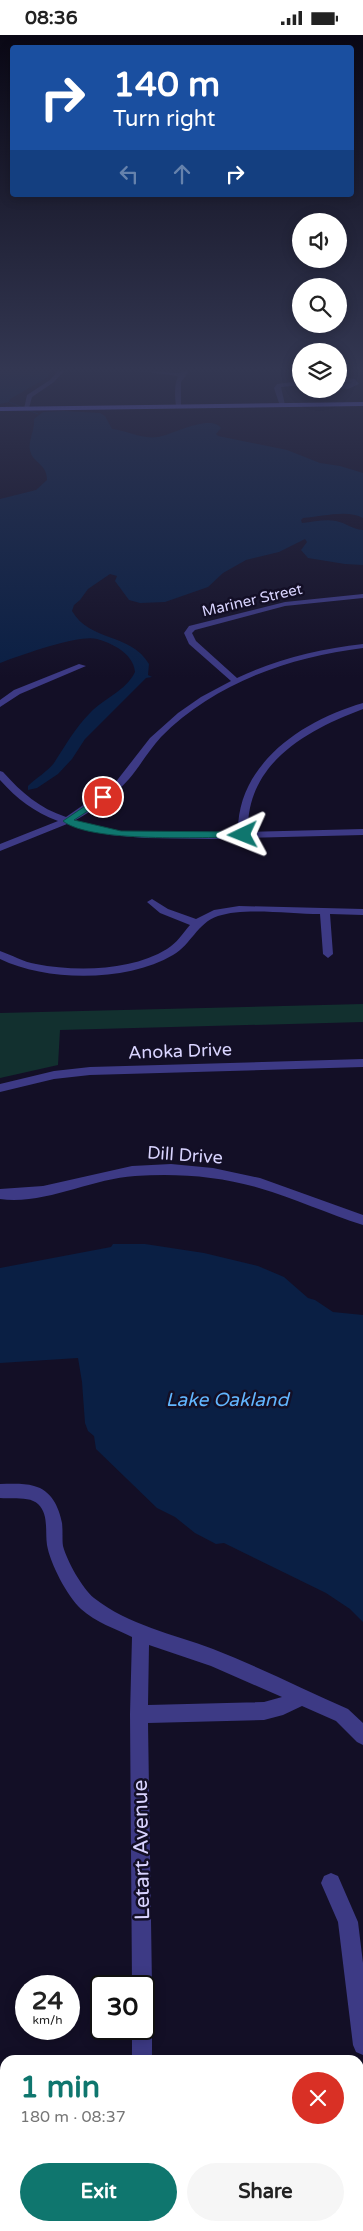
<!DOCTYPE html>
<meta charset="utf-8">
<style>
body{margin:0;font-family:"Varela Round",sans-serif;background:#f6f6f6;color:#222;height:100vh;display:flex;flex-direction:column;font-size:19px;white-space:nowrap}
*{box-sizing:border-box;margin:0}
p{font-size:16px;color:#767676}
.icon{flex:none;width:28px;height:28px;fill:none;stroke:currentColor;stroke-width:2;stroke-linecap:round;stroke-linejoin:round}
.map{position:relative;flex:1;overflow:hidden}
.details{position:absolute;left:0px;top:2020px;width:364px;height:176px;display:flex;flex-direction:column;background:#fff;border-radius:15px 15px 0 0;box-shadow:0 2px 12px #0003}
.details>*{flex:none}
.hud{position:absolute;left:10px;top:10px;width:344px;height:152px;border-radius:5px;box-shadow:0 2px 12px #0003;background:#1a4fa0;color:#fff;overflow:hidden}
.fabs{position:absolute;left:292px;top:178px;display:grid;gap:10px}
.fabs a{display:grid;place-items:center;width:55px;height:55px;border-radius:50%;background:#fff;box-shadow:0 2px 12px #0003;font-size:25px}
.speed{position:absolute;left:15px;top:1940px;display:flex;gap:10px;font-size:25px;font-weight:700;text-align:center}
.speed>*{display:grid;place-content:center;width:65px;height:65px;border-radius:50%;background:#fff;box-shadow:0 2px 12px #0003;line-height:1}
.speed small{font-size:12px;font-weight:400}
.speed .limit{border:2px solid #111;border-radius:8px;background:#fff;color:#111}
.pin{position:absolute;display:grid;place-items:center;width:42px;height:42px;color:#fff;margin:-21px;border:2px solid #fff;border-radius:50%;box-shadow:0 1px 5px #0007}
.me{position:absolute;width:55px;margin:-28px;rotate:268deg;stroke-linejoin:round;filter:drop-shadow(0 0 4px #0008)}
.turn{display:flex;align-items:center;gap:18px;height:105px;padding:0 20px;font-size:22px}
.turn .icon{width:65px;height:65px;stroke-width:2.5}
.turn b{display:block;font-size:35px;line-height:42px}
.lanes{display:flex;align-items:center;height:48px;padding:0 20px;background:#0003;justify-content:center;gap:25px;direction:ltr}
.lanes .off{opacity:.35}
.round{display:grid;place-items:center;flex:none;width:52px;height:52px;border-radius:26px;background:#f6f6f6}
.headline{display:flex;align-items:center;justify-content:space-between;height:85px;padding:0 20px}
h1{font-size:30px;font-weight:700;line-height:38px;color:#0f766e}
.button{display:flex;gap:10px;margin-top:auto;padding:10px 20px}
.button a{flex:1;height:58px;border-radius:30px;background:#0f766e;color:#fff;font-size:20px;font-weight:700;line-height:58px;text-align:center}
.button a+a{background:#f6f6f6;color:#222}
.status{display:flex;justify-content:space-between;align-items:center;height:35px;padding:0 25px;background:#fff;direction:ltr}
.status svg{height:14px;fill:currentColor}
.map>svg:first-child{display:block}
</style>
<div class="status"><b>08:36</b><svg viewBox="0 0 49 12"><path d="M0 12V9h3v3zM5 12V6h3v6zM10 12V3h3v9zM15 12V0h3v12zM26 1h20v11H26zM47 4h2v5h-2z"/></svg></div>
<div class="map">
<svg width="363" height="2196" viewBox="0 0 363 2196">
<rect width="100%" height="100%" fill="#130f26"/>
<path fill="#12302f" d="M363,969V987L60,995L58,1030L0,1043V978Z"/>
<g fill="#0a1f44">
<path d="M0,336H50L48,342L10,364L9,367L0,369Z"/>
<path d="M64,376L100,378L105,381L112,394C129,396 145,406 162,401C175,398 211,379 221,393L216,399L218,401L287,415L320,428L340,431L363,438V483C347,474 321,482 303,483L301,485L302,488C313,487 325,484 336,486C346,488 352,494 363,495V530L345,529L308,523L301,515L307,507L305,504L279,517L246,525L223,538L208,552L165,567L140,568L129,565L115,546L117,541L110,539L88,554L80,565L74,570L72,576C90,607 131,598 149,629L148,640L152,642L146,643L85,704L72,724L58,739L37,753L28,755V751C36,743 47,737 54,728C65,711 75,693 90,678C104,663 126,656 135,637C134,626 127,619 118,613C111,609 105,606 97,604C78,599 19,621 0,628V464L36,455L47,445C47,428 32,428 30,415C28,406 35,395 34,384L43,377Z"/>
<path d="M113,1209H145L204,1218L258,1231L284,1242L308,1263L315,1265L333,1277L363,1280V1587L350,1574L326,1558L224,1508L216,1509L195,1498L175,1482L157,1473L96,1414L94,1401L88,1396L85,1388L82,1347L78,1323L0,1328V1233L111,1212Z"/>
</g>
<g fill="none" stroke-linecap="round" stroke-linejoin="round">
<path stroke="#0a1f44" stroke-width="1" d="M9,367L38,379"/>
<g fill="#3d3a85" fill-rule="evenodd">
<path d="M58,336H64L54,347L32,362L29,373L24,374L27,360L50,345Z"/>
<path d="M140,336L180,338L183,336H189L181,347V372L176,371C175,361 174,351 178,341Z"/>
<path d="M339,342L355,344L359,349L348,354L339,353V349L353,348L339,346Z"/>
<path d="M301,346V350L281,352L285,370L280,371L274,353L277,349Z"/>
<path d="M363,559V563L285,571L195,595L192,598L196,606L237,643C277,624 319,614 363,609V613C290,622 214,648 161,702C149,715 140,731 129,744C114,761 94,775 74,786C123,804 187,799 238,797C237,729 303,685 363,668V674C307,695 246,728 248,797L363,794V800L211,804L145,803L110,800L67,789L0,816V809L58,786C34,777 17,764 0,745V736L3,737C22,758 39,773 66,782L115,748L150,703L178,678L201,662L231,646L189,609L184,598L189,591L285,567Z"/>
<path d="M79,629L86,631L20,659L0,672V665L14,655Z"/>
<path d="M152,864L168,874L196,884L214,875L239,871L363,874V880L330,879L333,919L328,923L323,919L320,879C291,879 244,872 218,881C197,888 191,910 173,920C127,947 48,947 0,924V916C12,920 23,927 36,929C76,937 131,936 167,914C177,908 183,898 190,890L160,878L147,867Z"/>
<path d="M363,1024V1032L90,1040L54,1044L0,1057V1049L54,1036L90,1032Z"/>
<path d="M171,1129L213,1133L260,1143L363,1180V1190C328,1179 294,1163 259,1153C219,1141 176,1138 135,1141C90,1144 45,1170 0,1164V1154L43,1151L132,1131Z"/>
<path d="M0,1449C11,1449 24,1448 34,1451C51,1455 59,1472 62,1488C63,1496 62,1504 63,1511C67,1526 82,1553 94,1563C128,1590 173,1599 213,1614C259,1632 303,1654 348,1674L363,1688V1710L357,1707L336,1686L302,1671L283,1680L264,1685L148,1688L152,1951L149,1958L144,1960V1951H132L130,1679L132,1602C116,1594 95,1587 81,1574C67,1561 50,1528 47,1510C45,1497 49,1479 38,1469C30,1461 11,1464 0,1463ZM149,1610L211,1631L282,1662L264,1667L148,1670Z"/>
<path d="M331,1838L338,1841L358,1887L363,1928V2020L356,2017L353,2010L338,1887L321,1848L324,1841Z"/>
<path d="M144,1984L149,1987L152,1994V2025H132V1994H144Z"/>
<rect x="131" y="2191" width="22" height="5"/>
</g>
<path fill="#6f6bff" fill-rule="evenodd" d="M363,367V371L0,376V372Z"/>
</g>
<linearGradient id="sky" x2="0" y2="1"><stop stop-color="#0a0815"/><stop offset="0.52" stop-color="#333752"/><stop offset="1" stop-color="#333752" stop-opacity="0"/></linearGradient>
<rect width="363" height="643" fill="url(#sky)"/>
<path fill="#0f766e" stroke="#0a4d48" d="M103,759L106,760V764L74,785L121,796L243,797L247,800L243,802C204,802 90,808 63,786Z"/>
<g text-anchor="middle" stroke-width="5" stroke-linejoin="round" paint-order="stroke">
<g font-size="15" fill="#d9d4ff" stroke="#130f26">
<text transform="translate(252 565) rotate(-13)" y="5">Mariner Street</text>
</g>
<g font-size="18" fill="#d9d4ff" stroke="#130f26">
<text transform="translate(180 1016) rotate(-2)" y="6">Anoka Drive</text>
<text transform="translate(185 1120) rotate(4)" y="6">Dill Drive</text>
</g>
<g font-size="19" font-style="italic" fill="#62b6ff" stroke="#130f26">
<text x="227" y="1371">Lake Oakland</text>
</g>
<g font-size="21" fill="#d9d4ff" stroke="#130f26">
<text transform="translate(141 1815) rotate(-91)" y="7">Letart Avenue</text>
</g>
</g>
</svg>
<div class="fabs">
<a><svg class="icon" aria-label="sound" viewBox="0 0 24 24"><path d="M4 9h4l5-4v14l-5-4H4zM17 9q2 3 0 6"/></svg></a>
<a><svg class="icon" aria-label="search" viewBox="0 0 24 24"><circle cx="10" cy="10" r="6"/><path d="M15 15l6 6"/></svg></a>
<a><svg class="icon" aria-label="layers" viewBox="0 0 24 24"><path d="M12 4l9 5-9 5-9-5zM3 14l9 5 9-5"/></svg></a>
</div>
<div class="speed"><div>24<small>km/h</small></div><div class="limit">30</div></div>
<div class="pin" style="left:103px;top:762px;background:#d93025"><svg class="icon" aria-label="arrive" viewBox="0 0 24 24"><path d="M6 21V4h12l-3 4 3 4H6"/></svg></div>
<svg class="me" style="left:243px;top:800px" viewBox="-20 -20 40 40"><path d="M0-17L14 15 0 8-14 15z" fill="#0f766e" stroke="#fff" stroke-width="4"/></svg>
<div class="hud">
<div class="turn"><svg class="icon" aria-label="right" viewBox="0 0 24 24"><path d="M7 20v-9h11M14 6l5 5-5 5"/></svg><div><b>140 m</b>Turn right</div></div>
<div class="lanes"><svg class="icon off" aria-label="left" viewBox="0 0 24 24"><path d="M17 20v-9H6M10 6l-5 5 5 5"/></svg><svg class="icon off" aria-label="ahead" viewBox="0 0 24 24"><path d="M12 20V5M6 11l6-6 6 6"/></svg><svg class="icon" aria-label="right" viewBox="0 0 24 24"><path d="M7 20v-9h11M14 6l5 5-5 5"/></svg></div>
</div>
<section class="details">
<div class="headline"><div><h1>1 min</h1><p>180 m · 08:37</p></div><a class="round" style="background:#d93025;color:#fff"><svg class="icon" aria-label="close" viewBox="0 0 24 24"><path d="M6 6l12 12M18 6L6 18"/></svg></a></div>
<div class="button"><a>Exit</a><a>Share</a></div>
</section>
</div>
